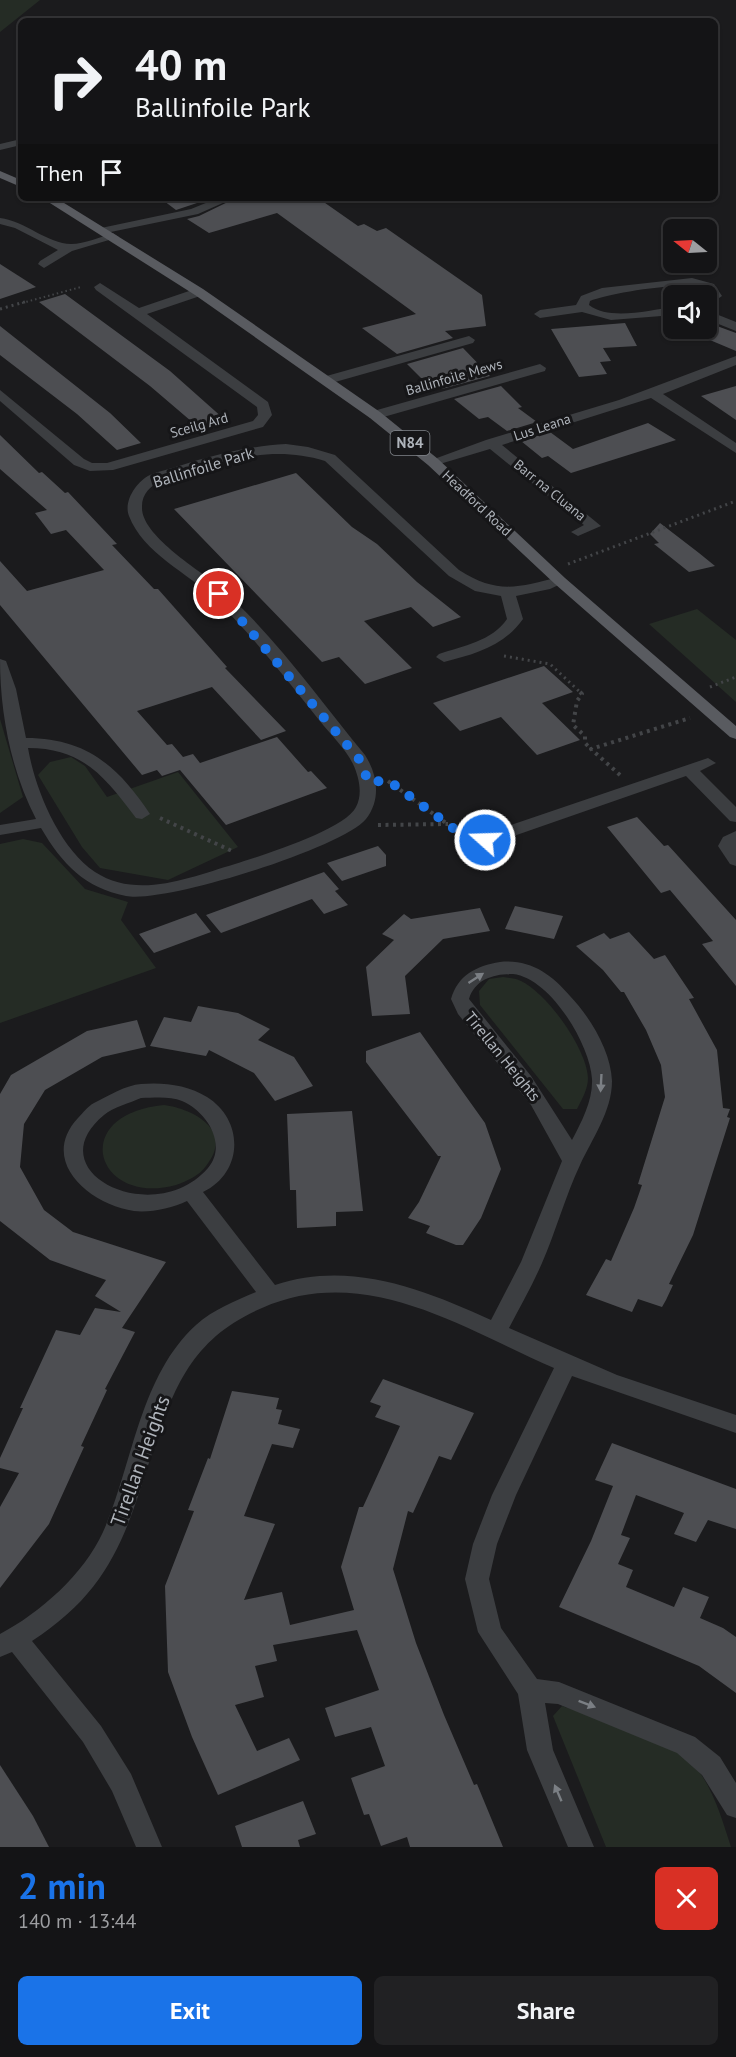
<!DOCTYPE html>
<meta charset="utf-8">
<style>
body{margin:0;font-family:"PT Sans",sans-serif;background:#212123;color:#f1f3f6;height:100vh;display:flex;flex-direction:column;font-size:22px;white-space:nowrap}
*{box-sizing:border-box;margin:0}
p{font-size:20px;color:#9d9ea1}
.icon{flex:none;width:33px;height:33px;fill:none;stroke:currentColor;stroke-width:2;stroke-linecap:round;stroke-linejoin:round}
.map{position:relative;height:1847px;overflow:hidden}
.details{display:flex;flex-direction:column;background:#141416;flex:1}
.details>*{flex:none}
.guide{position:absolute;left:18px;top:18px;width:700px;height:183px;border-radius:9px;box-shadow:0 2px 4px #0004,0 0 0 2px #333335;background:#141416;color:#f1f3f6;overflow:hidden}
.needle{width:39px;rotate:288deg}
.fabs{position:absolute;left:663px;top:219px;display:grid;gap:12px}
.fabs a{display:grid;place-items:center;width:54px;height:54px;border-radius:9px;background:#141416;box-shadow:0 2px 4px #0004,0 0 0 2px #333335;font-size:30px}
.pin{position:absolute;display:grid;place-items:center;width:51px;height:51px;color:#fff;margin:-26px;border:3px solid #fff;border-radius:50%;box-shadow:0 2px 6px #0007}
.me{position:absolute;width:66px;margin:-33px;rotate:290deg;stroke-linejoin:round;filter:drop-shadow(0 0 4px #0008)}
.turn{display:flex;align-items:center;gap:21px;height:126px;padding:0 18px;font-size:27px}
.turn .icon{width:78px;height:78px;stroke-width:2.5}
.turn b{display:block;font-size:42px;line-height:51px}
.then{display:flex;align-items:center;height:57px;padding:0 18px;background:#0003;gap:12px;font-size:22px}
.round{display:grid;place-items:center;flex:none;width:63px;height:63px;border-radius:9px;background:#212123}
.overview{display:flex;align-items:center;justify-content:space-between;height:102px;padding:0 18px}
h1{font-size:36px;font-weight:600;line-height:45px;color:#1a73e8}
.cta{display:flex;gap:12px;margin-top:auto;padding:12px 18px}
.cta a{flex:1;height:69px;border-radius:9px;background:#1a73e8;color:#fff;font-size:24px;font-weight:600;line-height:69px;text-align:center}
.cta a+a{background:#212123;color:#f1f3f6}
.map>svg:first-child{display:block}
</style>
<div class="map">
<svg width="736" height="1847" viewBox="0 0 736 1847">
<rect width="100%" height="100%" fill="#1b1b1d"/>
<g fill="#252c25">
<path d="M0,0H40L0,32Z"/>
<path d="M697,609L736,640V702L649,624Z"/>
<path d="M0,719L23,797L0,813Z"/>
<path d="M71,757L85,766L107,797L178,772L238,847L168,880L100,868L82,847L38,775L50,762Z"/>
<path d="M23,839L42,843L85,889L128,902L121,920L156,968L0,1023V844Z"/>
<path d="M503,977C508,978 516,978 521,981C547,993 587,1049 588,1078C588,1089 582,1099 577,1109H563L480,1005L479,991L489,979Z"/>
<path d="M164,1105C194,1109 235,1131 206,1166C199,1176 187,1181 176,1185C96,1207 67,1114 164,1105Z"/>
<path d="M562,1706C596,1718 674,1739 696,1767C714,1791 722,1819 731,1847H606L553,1716Z"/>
</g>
<g fill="#4d4e52">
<path d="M160,198H212L176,210Z"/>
<path d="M236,198H318L358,226L364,224L377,231L386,228L482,295L486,326L445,331L453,338L397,354L362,328L416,314L277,213L209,233L187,219L199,216Z"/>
<path d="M0,264L36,287L0,299Z"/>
<path d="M65,294L170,371L224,419L198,427L150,386L39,302Z"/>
<path d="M706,322L736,333V351L686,330L706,328Z"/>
<path d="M625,323L637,346L603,348L611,361L600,362L607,374L579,377L551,329Z"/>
<path d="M0,326L110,413L141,443L117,450L77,414L0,355Z"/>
<path d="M463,348L490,376L442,389L432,381L426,383L407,364Z"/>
<path d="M501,386L522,407L518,408L537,422L507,431L488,417L479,419L454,399Z"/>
<path d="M736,386V420L701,396Z"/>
<path d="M648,423L676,440L571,473L548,456L542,458L521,441L550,432L573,449Z"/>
<path d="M0,435L39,473L42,472L65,493L68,492L117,544L112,545L154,589H158L227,667L225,668L286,731L261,740L212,687L137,711L167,745L172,744L183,757L193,754L200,763L277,737L308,772L311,771L327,788L226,825L180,770L162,776L157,770L142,775L0,605V561L27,591L104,570L66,530L51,534L35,513L47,510L0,469Z"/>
<path d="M296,473L352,527L377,544L417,582L461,617L433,627L411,607L364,621L412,668L365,684L339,657L322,662L174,509Z"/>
<path d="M660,523L699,553L715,566L689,572L654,544L659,543L650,534Z"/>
<path d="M544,666L573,692L542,703L580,740L537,755L501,717L460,731L433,703Z"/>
<path d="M637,817L664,846L668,845L736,920V986L702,944L713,941L670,890L661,893L607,827Z"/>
<path d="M378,846L386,855V866L342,881L327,863Z"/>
<path d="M324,872L339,889L335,891L348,905L324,914L312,899L221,933L206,915Z"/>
<path d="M515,906L563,916L554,939L505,929Z"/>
<path d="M480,908L490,931L443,939L405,976L410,1014L372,1016L366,967L394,940L382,934L404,914L411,919Z"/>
<path d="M196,913L211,932L154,953L139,934Z"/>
<path d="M629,932L654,959L665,955L694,998L689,999L717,1050L723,1108L730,1109L727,1117L730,1118L693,1235L669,1284L673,1285L666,1300L662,1307L638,1299L632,1312L586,1295L606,1259L611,1261L634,1208L642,1185L638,1184L665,1097L661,1065L646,1030L624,992H621L603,970L576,946L604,933L610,939Z"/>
<path d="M198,1006L238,1013L270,1029L258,1040L294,1057L313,1086L275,1101L254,1073L209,1050L206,1056L150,1046L164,1017L191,1022Z"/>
<path d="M137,1020L146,1047L102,1057L45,1090L24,1124L20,1167L44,1210L73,1232L166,1262L122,1328L135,1332L105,1389L107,1390L81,1446L84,1447L49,1524L0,1588V1507L19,1473L0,1468V1458L23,1408H20L56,1330L80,1335L95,1308L121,1312L95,1296L106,1280L50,1260L0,1221V1094L11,1075L87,1031Z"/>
<path d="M420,1032L485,1123L501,1169L481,1218L463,1245H456L426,1233L430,1226L408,1218L419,1202L441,1156H438L366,1062V1051Z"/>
<path d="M352,1111L363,1211L336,1212V1226L297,1228L296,1190H290L287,1114Z"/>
<path d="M383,1379L474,1413L451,1460L439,1456L413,1513L408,1511L393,1569L416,1643L444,1715L474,1785L477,1784L503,1847H410L407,1837L381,1846L369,1814L364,1815L351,1778L385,1766L371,1727L335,1737L325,1708L379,1690L357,1630L273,1645L277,1661L255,1666L264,1697L235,1705L257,1751L289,1738L300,1760L218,1795L192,1737L168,1672L165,1586L194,1511L188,1510L208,1458L210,1459L232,1391L279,1398L276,1409L282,1410L278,1424L300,1429L293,1448L272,1444L244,1516L275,1524L244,1600L282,1592L290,1625L354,1610L341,1567L359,1507H363L400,1426L375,1417L381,1406L370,1402Z"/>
<path d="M612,1443L736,1489V1529L708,1520L696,1542L674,1534L684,1513L636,1495L621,1535L630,1538L618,1564L633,1570L626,1587L674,1607L683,1587L709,1597L700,1618L723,1628L736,1637V1693L699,1666L559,1607L591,1541L613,1486L595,1480Z"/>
<path d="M0,1765L33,1816L49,1847H0Z"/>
<path d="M303,1801L316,1834L298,1840L300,1847H242L235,1826Z"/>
</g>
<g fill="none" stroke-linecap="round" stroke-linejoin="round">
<path stroke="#434548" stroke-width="2" stroke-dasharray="1.5 3" stroke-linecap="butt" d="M22,303L81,287"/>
<g stroke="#434548" stroke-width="3" stroke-dasharray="2 4" stroke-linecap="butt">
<path d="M0,309L28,301"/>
<path d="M568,564L736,501"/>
<path d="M504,656L550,664L581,693"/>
<path d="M710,687L736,677"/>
</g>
<g stroke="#434548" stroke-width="4" stroke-dasharray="3 4.5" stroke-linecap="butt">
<path d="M580,692L582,694L577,701L573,725L585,736V743L591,749"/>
<path d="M620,775L591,749L690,718"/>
<path d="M388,781L453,828L466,833"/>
<path d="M160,818L232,851"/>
<path d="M378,825L448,824"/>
</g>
<g fill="#3c3e41" fill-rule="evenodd">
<path d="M21,139V145L0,150V144Z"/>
<path d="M218,198H234L198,214L101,234L95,231L101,228L191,209Z"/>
<path d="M0,218C25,221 48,244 71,244C85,244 100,237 113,233L119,237L72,251L44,268L38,264L40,261L58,250L15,228L0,224Z"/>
<path d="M692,278L714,284L722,296L706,307L708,291C692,279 610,293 590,301L589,305C610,321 649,310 674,307V315L611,320L582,312L540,318L534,314L540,310L576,305L581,296L602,288Z"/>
<path d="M100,283L139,308L195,289H203V295L147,314L268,402L272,415L263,427L113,470L90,471L74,465L0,401V390L84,459L92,463H107L253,421L258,415L257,407L96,290L94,287Z"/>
<path d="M706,310L736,322V331L706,319Z"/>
<path d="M469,336L475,340L473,343L328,384L321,380L323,377Z"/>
<path d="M736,356V365L663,394L736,443V453L651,398L502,445L601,526L578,536L571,532L584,525L490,449L433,466L426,462L486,440L619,400Z"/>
<path d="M540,364L546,368L545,371L380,418H370L368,415L370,412Z"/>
<path d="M286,444L308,447L335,455L459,570C498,595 518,587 560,577L567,581L550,589L516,596L523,619C504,646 475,654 444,662L436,657L439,654C463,646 492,641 507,619L501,596L475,591L449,576L325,461C281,447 240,456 197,469C177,476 141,480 142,508C142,535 196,568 216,584C273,633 318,698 365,755C378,775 381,800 366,819C342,848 164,904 126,896C85,888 62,864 41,828L0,835V825L36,819C11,771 0,713 0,659L6,661L16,689L26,738C86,738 118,766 150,814L142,819L136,818C105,777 83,748 28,748C35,789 59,848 95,872C138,900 191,877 235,864C260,856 345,830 356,807C363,794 359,777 353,764C345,748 330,734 319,720C286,679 253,636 215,599C188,573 143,553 129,516C123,501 137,481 150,475C159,471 170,469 179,466C214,455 249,446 286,444Z"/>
<path d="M708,758L716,763L700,771L736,807V822L730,821L686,776L491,844L485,845L476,840L479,836Z"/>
<path d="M736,831V866L730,864L718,846L723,837Z"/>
<path d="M500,962C530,959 551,974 570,996C590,1017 611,1051 612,1081C612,1111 592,1139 580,1165C565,1197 556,1231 542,1263C532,1286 520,1307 509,1328L617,1375L736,1415V1433L572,1376L516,1495L497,1544L489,1579L501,1628L537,1679L559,1682L695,1737L720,1757L736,1783V1818L727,1815L702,1775L677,1753L558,1704L545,1703L553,1750L594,1847H568L527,1750L518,1694L478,1632L465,1579L473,1544L492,1495L554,1368C460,1327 365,1263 262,1308C194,1337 175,1384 153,1450C126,1534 112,1589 32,1641L101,1726L131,1774L162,1847H136L112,1791L83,1742L12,1652L0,1657V1634C40,1613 84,1574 103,1532C133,1465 139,1377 196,1325C214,1309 235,1301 256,1292L187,1201C172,1208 150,1213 134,1211C90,1205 38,1161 78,1118C83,1113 88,1106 94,1103C108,1096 126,1085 141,1084C163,1082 188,1085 207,1097C245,1121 243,1173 203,1192L275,1285C350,1260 423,1289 491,1320L521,1262L562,1161L531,1105L458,1014L451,999C458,975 476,966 500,962ZM513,974C550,978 590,1044 592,1079C593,1100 582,1121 572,1140L531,1076L469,999C475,979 494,974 513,974ZM141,1098C154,1098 170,1096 182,1101C206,1111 228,1144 208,1168C154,1230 35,1172 104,1115C113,1107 130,1103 141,1098Z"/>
</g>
<g fill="#595b60" fill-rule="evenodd">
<path d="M0,171L21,180V187L0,178Z"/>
<path d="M42,198H56L203,289L380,412L438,459L565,578L736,726V739L730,737L555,584L428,465L370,418L195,295Z"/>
</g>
</g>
<defs><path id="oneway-solid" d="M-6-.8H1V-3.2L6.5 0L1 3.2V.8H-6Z" transform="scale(1.5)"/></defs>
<g fill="#7b7f84">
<use href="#oneway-solid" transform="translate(476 978) rotate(-33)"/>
<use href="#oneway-solid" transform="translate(601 1083) rotate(93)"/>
<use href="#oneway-solid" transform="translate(587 1704) rotate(21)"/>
<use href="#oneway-solid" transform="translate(558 1793) rotate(-113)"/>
</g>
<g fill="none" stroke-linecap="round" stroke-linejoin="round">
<path stroke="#1a73e8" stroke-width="10" stroke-dasharray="0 18" d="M219,594L359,759L369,783L386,780L393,784L453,828L485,840"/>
</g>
<g text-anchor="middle" stroke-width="6" stroke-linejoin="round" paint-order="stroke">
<g font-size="14" fill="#afb4bb" stroke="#161618">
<text transform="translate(454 377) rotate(-16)" y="5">Ballinfoile Mews</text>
<text transform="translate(199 425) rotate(-16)" y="5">Sceilg Ard</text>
<text transform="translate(542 427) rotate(-18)" y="5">Lus Leana</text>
<text transform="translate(550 490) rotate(39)" y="5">Barr na Cluana</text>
<text transform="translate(477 503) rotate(43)" y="5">Headford Road</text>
</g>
<rect fill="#161618" stroke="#81858a" stroke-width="1.5" x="390.5" y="431" width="39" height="24" rx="4.5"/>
<g font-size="15" font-weight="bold" fill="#afb4bb">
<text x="410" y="448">N84</text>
</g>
<g font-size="16" fill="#afb4bb" stroke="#161618">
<text transform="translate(203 467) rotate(-17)" y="6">Ballinfoile Park</text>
<text transform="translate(503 1056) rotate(51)" y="6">Tirellan Heights</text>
</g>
<g font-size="20" fill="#afb4bb" stroke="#161618">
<text transform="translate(140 1461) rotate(-70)" y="7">Tirellan Heights</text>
</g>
</g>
</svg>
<div class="fabs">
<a><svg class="needle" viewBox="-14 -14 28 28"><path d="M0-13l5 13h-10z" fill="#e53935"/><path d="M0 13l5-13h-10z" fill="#9d9ea1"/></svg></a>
<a><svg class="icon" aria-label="sound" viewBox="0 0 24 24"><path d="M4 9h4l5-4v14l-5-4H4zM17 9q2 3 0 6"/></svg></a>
</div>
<div class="pin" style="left:219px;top:594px;background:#d93025"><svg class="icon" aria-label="arrive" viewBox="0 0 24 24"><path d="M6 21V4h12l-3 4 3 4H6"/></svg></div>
<svg class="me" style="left:485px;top:840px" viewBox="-20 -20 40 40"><circle r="17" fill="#1a73e8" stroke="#fff" stroke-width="3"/><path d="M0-11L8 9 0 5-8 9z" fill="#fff"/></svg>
<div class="guide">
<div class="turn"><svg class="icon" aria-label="right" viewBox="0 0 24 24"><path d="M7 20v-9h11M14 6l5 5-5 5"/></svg><div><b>40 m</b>Ballinfoile Park</div></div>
<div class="then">Then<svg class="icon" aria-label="arrive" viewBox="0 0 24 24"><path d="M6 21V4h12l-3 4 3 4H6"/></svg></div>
</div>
</div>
<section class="details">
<div class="overview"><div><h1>2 min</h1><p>140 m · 13:44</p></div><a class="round" style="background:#d93025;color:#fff"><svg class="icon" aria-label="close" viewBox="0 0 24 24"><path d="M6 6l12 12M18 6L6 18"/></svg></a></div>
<div class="cta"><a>Exit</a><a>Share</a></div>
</section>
